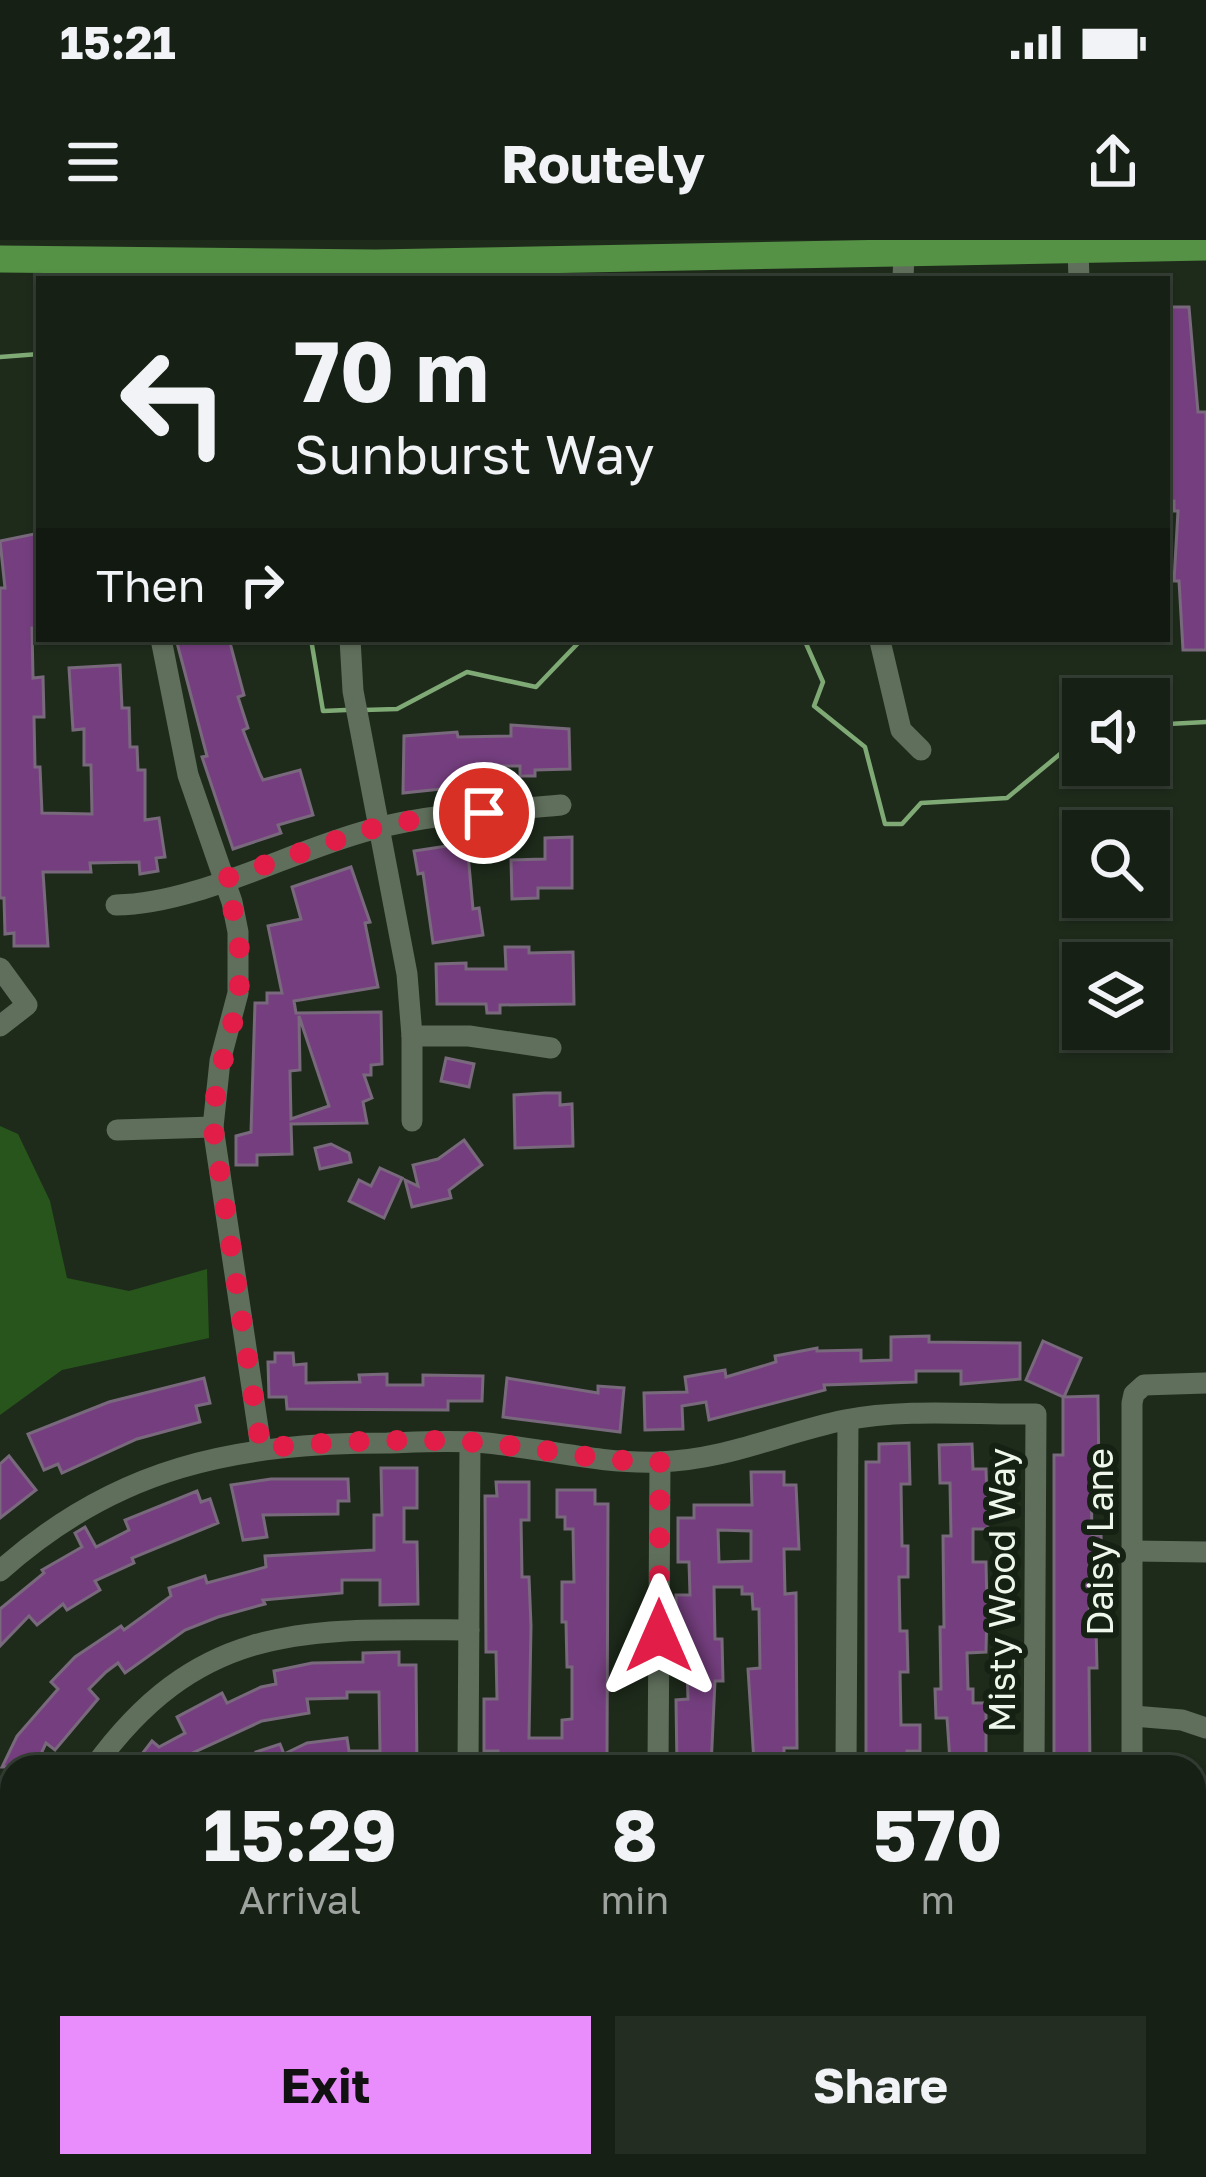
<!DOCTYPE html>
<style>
body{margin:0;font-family:"Golos Text",sans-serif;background:#232d22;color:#f1f3f6;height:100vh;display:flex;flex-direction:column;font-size:45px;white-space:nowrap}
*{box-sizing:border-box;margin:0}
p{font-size:39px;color:#9ea3a0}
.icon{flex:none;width:66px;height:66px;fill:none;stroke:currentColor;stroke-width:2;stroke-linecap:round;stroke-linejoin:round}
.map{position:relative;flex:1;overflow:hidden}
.details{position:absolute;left:0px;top:1515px;width:1206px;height:423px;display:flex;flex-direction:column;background:#162014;border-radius:36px 36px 0 0;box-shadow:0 3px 9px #0004,0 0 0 3px #353e34}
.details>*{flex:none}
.guide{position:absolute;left:36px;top:36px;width:1134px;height:366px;border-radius:0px;box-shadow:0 3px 9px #0004,0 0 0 3px #353e34;background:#162014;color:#f1f3f6;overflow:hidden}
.fabs{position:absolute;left:1062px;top:438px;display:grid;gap:24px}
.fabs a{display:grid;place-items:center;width:108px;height:108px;border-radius:0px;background:#162014;box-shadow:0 3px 9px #0004,0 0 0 3px #353e34;font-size:60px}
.pin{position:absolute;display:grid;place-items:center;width:102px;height:102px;color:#fff;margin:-51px;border:6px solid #fff;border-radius:50%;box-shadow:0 3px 12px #0007}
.me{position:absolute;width:132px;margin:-66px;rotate:0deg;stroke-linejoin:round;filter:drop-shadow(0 0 9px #0008)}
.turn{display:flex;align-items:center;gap:42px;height:252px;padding:0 60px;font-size:54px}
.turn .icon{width:156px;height:156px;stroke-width:2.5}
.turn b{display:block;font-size:84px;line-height:102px}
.then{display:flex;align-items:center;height:114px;padding:0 60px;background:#0003;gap:24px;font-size:45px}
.eta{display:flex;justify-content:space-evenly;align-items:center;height:204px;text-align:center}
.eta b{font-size:72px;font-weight:700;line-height:84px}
.cta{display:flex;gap:24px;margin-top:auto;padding:24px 60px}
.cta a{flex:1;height:138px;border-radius:0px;background:#ea8dfc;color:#111;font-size:48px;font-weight:700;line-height:138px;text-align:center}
.cta a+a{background:#232d22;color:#f1f3f6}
.status{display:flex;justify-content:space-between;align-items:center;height:84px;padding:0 60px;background:#162014;direction:ltr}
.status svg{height:33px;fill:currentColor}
header{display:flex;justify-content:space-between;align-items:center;height:156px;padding:0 60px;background:#162014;font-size:54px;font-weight:700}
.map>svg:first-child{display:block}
</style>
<div class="status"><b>15:21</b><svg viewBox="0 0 49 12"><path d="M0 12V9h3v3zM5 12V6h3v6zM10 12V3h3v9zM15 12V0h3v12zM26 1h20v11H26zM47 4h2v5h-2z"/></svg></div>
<header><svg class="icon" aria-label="menu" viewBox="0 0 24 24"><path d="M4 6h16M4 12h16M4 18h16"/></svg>Routely<svg class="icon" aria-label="share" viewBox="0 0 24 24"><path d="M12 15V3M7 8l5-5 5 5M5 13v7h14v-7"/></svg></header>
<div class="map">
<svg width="1206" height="1937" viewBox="0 0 1206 1937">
<rect width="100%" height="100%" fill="#1e2b1b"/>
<path fill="#27551b" d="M0,886L18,894L50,961L67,1038L129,1051L207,1029L209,1098L62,1130L0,1175Z"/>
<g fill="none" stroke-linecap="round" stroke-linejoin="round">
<g stroke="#7fa975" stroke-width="4.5">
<path d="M0,117L39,114"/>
<path d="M311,399L323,471L346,470"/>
<path d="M804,399L823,442L814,466L865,507L885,584H902L921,563L1007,558L1083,495"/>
<path d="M364,470L397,469L467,432L536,447L582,399"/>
<path d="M1149,485L1206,482"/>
</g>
</g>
<g fill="#753f7f" stroke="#79697c" stroke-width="3" fill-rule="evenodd">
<path d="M1167,67H1189L1198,172H1206V410H1183L1179,341H1174L1178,271H1174V261H1167Z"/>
<path d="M39,293V333H35L39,388H32L33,438L43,437L44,477H34L35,527H40L42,573L92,574L91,525H84V489L73,490L69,428L120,425L122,468H129L130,507H137L138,530H145V580L159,578L165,617L156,618L158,631L140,634L139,622L90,623L91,632H43L48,706H14V693L5,694L4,658H0V348H5L0,301Z"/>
<path d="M176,399H229L244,455L238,457L248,488L243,490L260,534L263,540L300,530L313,575L278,585L281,593L233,609L202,517L207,516Z"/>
<path d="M511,485L569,489L570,529L535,530V536H520V526H489L484,527V540H461V547L403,553L404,496L457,492L458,497L511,496Z"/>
<path d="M572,597V648H538V658L512,659L511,620L545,619V598Z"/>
<path d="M467,603L473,669L479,668L483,695L433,703L423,633L418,634L414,611Z"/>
<path d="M351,627L370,682L365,683L378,747L294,761L296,773L381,772L382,824L371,825V835H364L372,858L363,862L367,883L291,884L292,914L257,915V925H236V896L251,892L255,763H267V753H282L268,686L301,679L292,647ZM299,776L329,866L291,879L290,831L300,830Z"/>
<path d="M505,707H529V713L573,712L574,764L500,765V773H487L486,764H437L436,724L466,723V729H506Z"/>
<path d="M446,818L474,824L469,847L441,841Z"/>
<path d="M545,853H560V865L572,864L573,906L515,908L514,855Z"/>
<path d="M464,900L482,925L449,950L451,958L412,967L405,940L418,946L413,925L438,919Z"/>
<path d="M331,904L349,913L351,922L320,929L315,908Z"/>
<path d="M380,928L402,938L384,978L349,961L359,940L371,946Z"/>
<path d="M929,1096V1102L1020,1103V1139L961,1144V1131H916V1142L824,1145L825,1150L709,1180L706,1162L682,1166L683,1189L645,1190L644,1153L687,1152L685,1137L725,1130L726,1137L776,1122L775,1116L817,1108V1111L861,1110V1121L891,1120V1097Z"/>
<path d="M1043,1101L1081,1118L1064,1157L1098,1156L1099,1240H1091L1092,1295H1101L1102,1334H1089L1090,1388H1096L1097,1428H1089L1090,1527H1054V1215H1063V1157L1026,1140Z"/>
<path d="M275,1113H293L294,1125L306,1124V1143L360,1142L359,1135L387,1134V1145H423V1135L483,1136L482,1161H448V1170L287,1169L286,1157H269L268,1122H275Z"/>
<path d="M204,1138L210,1163L196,1166L200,1182L137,1199L62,1233L58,1224L44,1230L28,1194L109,1162Z"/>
<path d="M507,1138L598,1153V1146L624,1148L620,1192L503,1177Z"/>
<path d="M909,1203L910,1244H901L902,1306H908V1337H899L900,1391H907L908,1432H900L901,1485H920V1511H907V1524H866V1222H879V1204Z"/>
<path d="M972,1204L973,1229H986L988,1289H973V1322H986L987,1369L986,1412L967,1413L968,1449H973V1463H986V1527H962V1521H950L947,1478H936L935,1449H941L940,1387H944L943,1296H951L950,1243H940L939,1205Z"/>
<path d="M9,1216L36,1250L0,1278V1224Z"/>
<path d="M381,1228H417V1268H404V1302H417L418,1364L380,1365V1340H342V1353L263,1360L265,1364L218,1377L185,1390L125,1433L118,1423L106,1432L89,1449L98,1459L55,1510L46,1503L35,1527H2L17,1496L58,1449L51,1442L75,1417L121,1386L124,1390L171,1356L169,1348L205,1336L207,1343L266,1327L265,1316L374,1310V1275H382Z"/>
<path d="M751,1232H784V1245H796L799,1309H784L785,1354L796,1353L797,1508H784V1521L754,1522L748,1429L760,1428L759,1369H753L752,1354H742V1347H714L715,1399H722L723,1441H715L711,1527H677L676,1460L688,1459L687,1428H677L676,1355H690L689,1322H678V1278H694V1265H752ZM718,1290L751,1291V1321L719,1322Z"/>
<path d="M271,1239H348L349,1261H338V1274L263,1275L267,1297L243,1300L231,1245Z"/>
<path d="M496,1242H529V1280H521L522,1337H529L531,1386L529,1498H562V1480L572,1479V1427H567L566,1382H562V1342H574L573,1289H565V1277H557V1250H595V1264H608L607,1518H596V1527H565V1519H539V1525L498,1524V1511H484V1459H497L496,1412H486L485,1256H497Z"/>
<path d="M197,1251L201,1262L210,1259L218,1283L132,1318L134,1323L95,1341L100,1350L67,1370L63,1364L37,1385L29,1376L0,1406V1369L44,1333L42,1330L82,1307L75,1293L85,1287L96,1307L129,1290L125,1280Z"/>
<path d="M399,1412V1425H416L417,1527H254L260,1523L256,1512L280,1504L284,1514L307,1503L347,1498L349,1511H380L379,1452H347V1458L307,1459L309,1473L262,1481L162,1527H132L152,1501L159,1507L185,1493L177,1477L222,1453L227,1463L261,1447L276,1444L274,1431L312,1423L363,1422V1413Z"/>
</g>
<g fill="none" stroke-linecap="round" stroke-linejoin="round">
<g stroke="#606f5c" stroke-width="21">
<path d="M1078,10L1079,39"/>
<path d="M903,39L904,13"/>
<path d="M161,399L188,535L232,662L238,692V753L220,821L213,887L261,1208"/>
<path d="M350,399L353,451L407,734L412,796V881"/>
<path d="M880,401L901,490L921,510"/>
<path d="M116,665C197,664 290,611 370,590C432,573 498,571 561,565"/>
<path d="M0,728L27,765L0,786"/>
<path d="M412,796H469L551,808"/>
<path d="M117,890L213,887"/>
<path d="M1134,1311L1206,1312"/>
<path d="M0,1331C116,1227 235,1203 387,1203C420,1202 454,1200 487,1203C545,1209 601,1224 659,1222C727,1220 781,1193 845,1180C906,1168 974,1175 1036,1174L1034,1527"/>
<path d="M1133,1476L1182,1480L1206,1488"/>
<path d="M94,1527C200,1381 306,1389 469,1390"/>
<path d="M468,1527L470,1202"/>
<path d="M658,1527L660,1222"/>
<path d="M846,1527L848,1180"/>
<path d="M1132,1527V1163L1134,1154L1144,1145L1206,1143"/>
<path d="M1194,1658L1206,1662"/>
<path d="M0,1889H12"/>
<path d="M186,1926V1937"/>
<path d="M451,1926L478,1937"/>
<path d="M843,1937V1926"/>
<path d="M1032,1937V1926"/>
<path d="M1129,1937V1926"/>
</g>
<path stroke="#559245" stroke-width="27" d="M0,19L376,23L1206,7"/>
</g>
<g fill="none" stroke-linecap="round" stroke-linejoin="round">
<path stroke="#e11d48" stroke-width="21" stroke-dasharray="0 37.8" d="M484,573L408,581L366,590L224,639C236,675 243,711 239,749C233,797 214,835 213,886L261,1208C334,1202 411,1197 484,1203C543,1208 600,1222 660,1222L659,1396"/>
</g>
<g text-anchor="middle" stroke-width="12" stroke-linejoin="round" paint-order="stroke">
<g font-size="36" fill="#eff7ec" stroke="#152112">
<text transform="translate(1100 1302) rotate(-90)" y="13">Daisy Lane</text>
<text transform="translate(1002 1350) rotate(-90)" y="13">Misty Wood Way</text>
</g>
</g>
</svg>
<div class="fabs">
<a><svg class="icon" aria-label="sound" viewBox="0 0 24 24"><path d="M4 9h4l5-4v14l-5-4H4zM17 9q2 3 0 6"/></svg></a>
<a><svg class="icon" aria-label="search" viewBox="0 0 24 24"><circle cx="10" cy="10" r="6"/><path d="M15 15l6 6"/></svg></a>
<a><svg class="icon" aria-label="layers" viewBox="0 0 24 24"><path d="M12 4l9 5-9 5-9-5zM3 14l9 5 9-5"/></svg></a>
</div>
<div class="pin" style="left:484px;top:573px;background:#d93025"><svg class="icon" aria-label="arrive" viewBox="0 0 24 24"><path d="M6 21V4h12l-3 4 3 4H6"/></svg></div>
<svg class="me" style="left:659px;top:1396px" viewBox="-20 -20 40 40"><path d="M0-17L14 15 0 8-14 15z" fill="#e11d48" stroke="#fff" stroke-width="4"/></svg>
<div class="guide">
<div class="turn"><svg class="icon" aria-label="left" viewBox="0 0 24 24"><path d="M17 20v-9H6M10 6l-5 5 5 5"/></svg><div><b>70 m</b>Sunburst Way</div></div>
<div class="then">Then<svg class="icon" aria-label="right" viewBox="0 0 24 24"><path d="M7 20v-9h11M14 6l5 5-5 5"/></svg></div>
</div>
<section class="details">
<div class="eta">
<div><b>15:29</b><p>Arrival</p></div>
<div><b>8</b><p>min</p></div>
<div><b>570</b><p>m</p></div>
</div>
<div class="cta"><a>Exit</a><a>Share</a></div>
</section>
</div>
